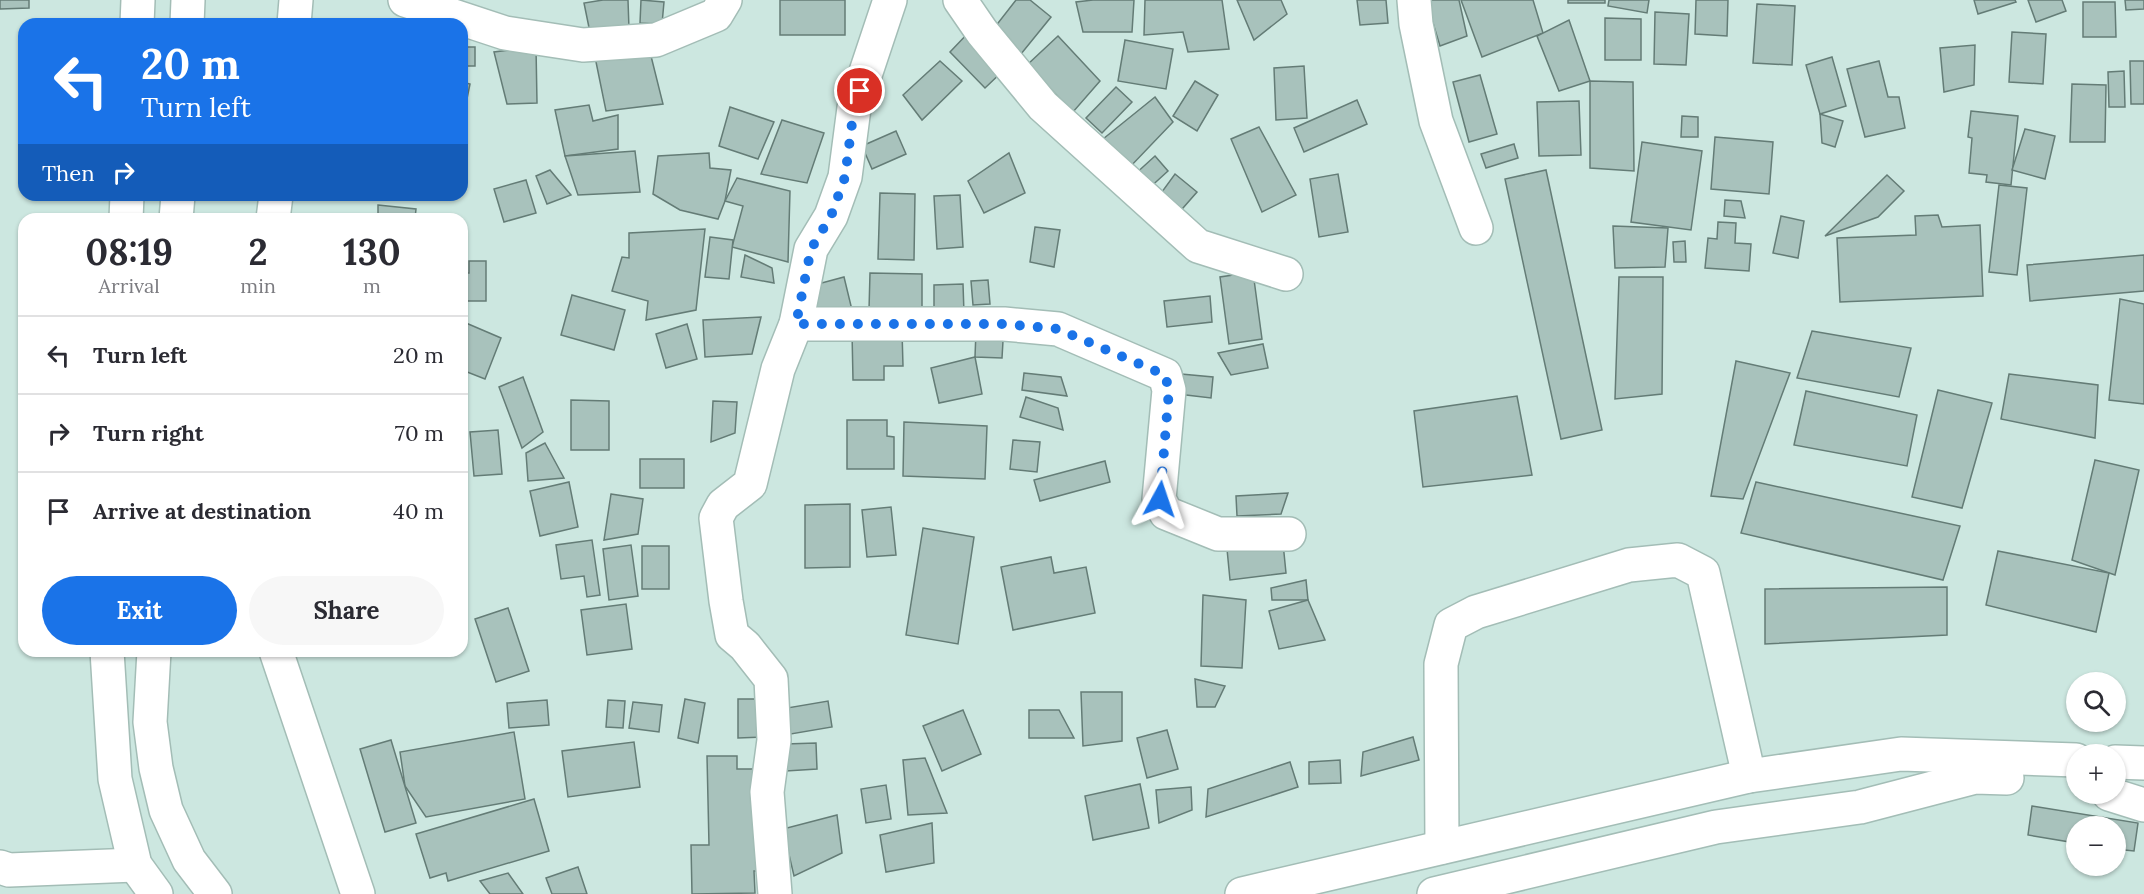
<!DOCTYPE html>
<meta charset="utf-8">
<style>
body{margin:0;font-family:Lora,serif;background:#f7f7f7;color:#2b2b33;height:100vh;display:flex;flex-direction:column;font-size:22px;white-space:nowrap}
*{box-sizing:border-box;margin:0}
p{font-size:20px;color:#7c7c81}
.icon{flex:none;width:33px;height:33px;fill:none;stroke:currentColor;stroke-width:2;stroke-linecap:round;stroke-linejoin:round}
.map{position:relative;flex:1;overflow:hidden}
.drawer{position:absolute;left:18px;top:213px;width:450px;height:444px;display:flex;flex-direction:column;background:#fff;border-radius:18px;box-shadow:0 2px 4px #0004}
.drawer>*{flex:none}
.top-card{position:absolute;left:18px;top:18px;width:450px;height:183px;border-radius:18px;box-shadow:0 2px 4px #0004;background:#1a73e8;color:#fff;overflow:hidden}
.buttons{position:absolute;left:2066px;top:672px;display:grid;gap:12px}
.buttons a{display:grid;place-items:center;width:60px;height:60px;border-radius:50%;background:#fff;box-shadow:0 2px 4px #0004;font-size:30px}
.pin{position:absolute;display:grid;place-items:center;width:51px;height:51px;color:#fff;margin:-26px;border:3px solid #fff;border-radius:50%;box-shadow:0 2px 6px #0007}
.me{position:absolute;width:66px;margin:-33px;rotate:5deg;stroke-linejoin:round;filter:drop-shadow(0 0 4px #0008)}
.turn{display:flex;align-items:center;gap:21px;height:126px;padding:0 24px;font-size:27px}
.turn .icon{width:78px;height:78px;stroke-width:2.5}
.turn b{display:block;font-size:42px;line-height:51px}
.then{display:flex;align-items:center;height:57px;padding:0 24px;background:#0003;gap:12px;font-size:22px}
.eta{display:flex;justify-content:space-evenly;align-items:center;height:102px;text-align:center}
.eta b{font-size:36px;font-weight:700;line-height:42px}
.primary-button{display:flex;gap:12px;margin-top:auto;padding:12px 24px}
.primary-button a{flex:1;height:69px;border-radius:36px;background:#1a73e8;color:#fff;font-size:24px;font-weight:700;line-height:69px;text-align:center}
.primary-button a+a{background:#f7f7f7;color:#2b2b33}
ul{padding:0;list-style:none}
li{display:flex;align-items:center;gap:18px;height:78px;padding:0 24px;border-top:2px solid #e1e1e2}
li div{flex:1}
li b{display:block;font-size:22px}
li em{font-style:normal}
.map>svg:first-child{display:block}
</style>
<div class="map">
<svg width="2144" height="894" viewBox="0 0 2144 894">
<rect width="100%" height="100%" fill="#cce7e0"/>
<g fill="#a8c2bc" stroke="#647c76" stroke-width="1.5">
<path d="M0,0H29V8L0,9Z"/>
<path d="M603,0H628L629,29L645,32L663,104L606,111L584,3Z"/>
<path d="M641,0L664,2L662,24L640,23Z"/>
<rect x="780" y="0" width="65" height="35"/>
<path d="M1016,0H1030L1051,17L1021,54L991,32Z"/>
<path d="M1093,0H1134L1132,32H1083L1076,2Z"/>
<path d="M1145,0H1222L1229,49L1188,52L1183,32L1144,35Z"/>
<path d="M1237,0H1281L1287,14L1254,40Z"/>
<path d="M1357,0H1386L1388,23L1360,25Z"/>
<path d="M1426,0H1459L1467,36L1440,46Z"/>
<path d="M1461,0H1533L1543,33L1482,57Z"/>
<rect x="1568" y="0" width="37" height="3"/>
<path d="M1609,0H1649L1647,13L1608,6Z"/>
<path d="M1696,0H1728L1727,36L1695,34Z"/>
<path d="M1974,0H2015L2016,2L1978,14Z"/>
<path d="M2028,0H2062L2066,11L2036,22Z"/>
<path d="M2125,0H2144V9L2126,10Z"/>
<path d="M2083,2H2115L2116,37H2083Z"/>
<path d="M1757,4L1795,6L1792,65L1753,63Z"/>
<path d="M1655,12L1689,14L1686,65L1654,64Z"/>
<path d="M1605,18L1641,19V60H1605Z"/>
<path d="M1569,20L1590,81L1559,91L1537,36Z"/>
<path d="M970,31L1007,67L985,88L950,52Z"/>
<path d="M2012,32L2046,34L2043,84L2009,82Z"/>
<path d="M1058,36L1100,81L1073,112L1027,65Z"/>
<path d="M1125,40L1173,49L1166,89L1118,81Z"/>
<path d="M1975,45L1974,85L1944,92L1940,48Z"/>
<rect x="462" y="47" width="13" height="19"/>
<path d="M536,47L537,103L507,104L494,52Z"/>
<path d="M1832,57L1846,106L1820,114L1806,65Z"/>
<path d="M940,61L962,81L922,120L903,95Z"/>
<path d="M1879,61L1888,97H1899L1905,128L1865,137L1847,69Z"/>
<path d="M2130,61H2144V104H2131Z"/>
<path d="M1304,66L1307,118L1276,120L1274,68Z"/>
<path d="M2124,71L2125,107H2109L2108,72Z"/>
<path d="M1480,75L1497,134L1469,142L1453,82Z"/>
<path d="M1195,81L1218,95L1197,131L1173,116Z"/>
<path d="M1590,81L1633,82L1634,171L1590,168Z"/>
<path d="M462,82L470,84L462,123Z"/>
<path d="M2072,84L2106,85L2105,142H2070Z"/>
<path d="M1116,87L1132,102L1102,133L1086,118Z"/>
<path d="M1155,97L1173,122L1129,168L1103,139Z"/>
<path d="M1357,100L1367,124L1304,152L1294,128Z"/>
<path d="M1579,101L1581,155L1539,156L1537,102Z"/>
<path d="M589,105L593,121L618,115V149L565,156L555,110Z"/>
<path d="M730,107L774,122L758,159L719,146Z"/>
<path d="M1971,111L2018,116L2011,185L1986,182L1987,175L1969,173L1972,138L1968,137Z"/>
<path d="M1820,114L1843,121L1835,147L1822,143Z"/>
<path d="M1682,116L1698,117V137H1681Z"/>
<path d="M782,120L824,133L807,183L761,174Z"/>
<path d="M1259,127L1296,195L1262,212L1231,139Z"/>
<path d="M2025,129L2055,136L2045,179L2012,170Z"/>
<path d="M896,131L906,154L872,169L862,146Z"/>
<path d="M1715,137L1773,142L1769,194L1711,189Z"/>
<path d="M1642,142L1702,151L1691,230L1631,222Z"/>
<path d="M1514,144L1518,158L1486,168L1481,154Z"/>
<path d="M635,151L640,192L578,195L565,156Z"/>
<path d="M709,153L710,168L731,170L725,201L718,219L680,210L653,194L658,156Z"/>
<path d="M1009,153L1025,193L984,213L968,181Z"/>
<path d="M1155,156L1168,171L1146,191L1133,176Z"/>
<path d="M550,170L571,195L547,204L536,176Z"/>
<path d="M1546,170L1602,430L1561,439L1505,179Z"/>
<path d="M1175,174L1197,192L1176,216L1156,200Z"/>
<path d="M1338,174L1348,232L1319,237L1310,179Z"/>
<path d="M1887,175L1904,191L1878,217L1825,236Z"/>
<path d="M737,178L790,191L788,262L732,247L743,206L725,201Z"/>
<path d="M526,180L536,213L504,222L494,189Z"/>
<path d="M1999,185L2027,188L2017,275L1989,272Z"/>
<path d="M880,193L915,194L914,260L878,259Z"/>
<path d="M960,195L963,247L937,249L934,196Z"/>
<path d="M1725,200L1741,201L1745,218L1724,216Z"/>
<path d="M378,205L416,209L415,219H378Z"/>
<path d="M1938,215L1942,227L1980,225L1983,296L1840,302L1837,238L1916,235L1915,216Z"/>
<path d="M1781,216L1804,221L1798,258L1773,253Z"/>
<path d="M1718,222L1736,223L1735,243L1751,244L1749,271L1705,268L1708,238L1717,239Z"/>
<path d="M1613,226L1668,228L1665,267L1615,268Z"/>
<path d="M1035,227L1060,230L1054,267L1030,262Z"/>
<path d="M705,229L696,310L646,320L648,301L612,291L622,257L629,258V233Z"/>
<path d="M710,237L733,240L729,279L705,277Z"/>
<path d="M1685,241L1686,262H1674L1673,242Z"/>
<path d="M745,255L772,268L774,283L741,277Z"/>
<path d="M2144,255V291L2030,301L2027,265Z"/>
<path d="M469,261H486V301H465V296H462V273H469Z"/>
<path d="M1253,272L1262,339L1229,344L1220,277Z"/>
<path d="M870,273L922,274V311L869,310Z"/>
<path d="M844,277L852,310H815L814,285Z"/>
<path d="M1619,277H1663L1662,394L1615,399Z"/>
<path d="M988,280L990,304L973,305L971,281Z"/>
<path d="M963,284L964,313H934V285Z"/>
<path d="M572,295L625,310L614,350L561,335Z"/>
<path d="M1210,296L1212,322L1167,327L1164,301Z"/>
<path d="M2120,299L2144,304V404L2109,400Z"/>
<path d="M761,317L752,354L705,357L703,320Z"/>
<path d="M466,323L501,338L485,379L462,370V332Z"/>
<path d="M687,324L697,359L666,368L656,334Z"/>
<path d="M1004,324L1002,358L975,357L976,331Z"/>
<path d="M902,331L903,366H884V380H853L852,332Z"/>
<path d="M1812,331L1911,348L1899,397L1797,378Z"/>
<path d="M1263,344L1268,368L1231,375L1218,353Z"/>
<path d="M975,357L982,394L939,403L931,368Z"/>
<path d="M1736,361L1790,373L1743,499L1711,496Z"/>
<path d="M1024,373L1061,377L1067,396L1022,390Z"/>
<path d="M1181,374L1213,377L1211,398L1178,394Z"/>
<path d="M2009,374L2098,385L2095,438L2001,419Z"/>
<path d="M523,377L543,432L522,448L499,387Z"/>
<path d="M1938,390L1992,403L1962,508L1912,497Z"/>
<path d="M1806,391L1917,415L1907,466L1794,445Z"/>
<path d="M1517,396L1532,475L1423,487L1414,411Z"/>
<path d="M1026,397L1058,408L1063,430L1020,417Z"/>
<path d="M571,400L609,401V450H571Z"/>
<path d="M713,401L737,402L735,433L711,442Z"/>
<path d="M847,420H887V436L894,437V469H847Z"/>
<path d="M904,422L987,426L985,479L903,476Z"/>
<path d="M498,430L502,474L474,476L470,432Z"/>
<path d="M1013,440L1040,442L1037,472L1010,469Z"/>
<path d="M545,443L564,478L528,481L526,453Z"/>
<rect x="640" y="459" width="44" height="29"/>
<path d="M2095,460L2139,470L2115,575L2072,560Z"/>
<path d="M1105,461L1110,482L1040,501L1034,480Z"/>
<path d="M569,482L578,527L540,536L530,491Z"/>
<path d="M1756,482L1960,526L1943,580L1741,533Z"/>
<path d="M1288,493L1281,514L1237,516L1236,496Z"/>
<path d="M611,494L643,499L638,534L604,540Z"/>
<path d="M850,504V567L805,568V505Z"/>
<path d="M891,507L896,555L867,557L862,510Z"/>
<path d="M923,528L974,537L958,644L906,635Z"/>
<path d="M592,540L600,595L587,597L584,576L561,579L556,545Z"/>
<path d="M1283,543L1286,573L1230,580L1227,549Z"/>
<path d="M631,545L638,596L609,600L603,549Z"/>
<rect x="642" y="546" width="27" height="43"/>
<path d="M1998,551L2109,573L2096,632L1986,605Z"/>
<path d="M1051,557L1054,573L1086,567L1095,613L1013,630L1001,567Z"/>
<path d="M1306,580L1308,600H1272L1271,588Z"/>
<path d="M1947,587V635L1765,644V589Z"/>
<path d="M1203,595L1246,600L1242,668L1201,666Z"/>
<path d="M1308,600L1325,640L1279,649L1269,611Z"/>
<path d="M626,604L632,649L587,655L581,610Z"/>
<path d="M508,608L529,671L496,682L475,619Z"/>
<path d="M1195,679L1225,686L1215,707H1197Z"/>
<path d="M1081,692H1122V741L1083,746Z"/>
<path d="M685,699L705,703L698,743L678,738Z"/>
<path d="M738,699H765V737L738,738Z"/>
<path d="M547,700L549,725L509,728L507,703Z"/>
<path d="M608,700L625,701L623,728L606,727Z"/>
<path d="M828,701L832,727L785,735L781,709Z"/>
<path d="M633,702L662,705L659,732L629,728Z"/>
<path d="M963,710L981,754L942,771L923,726Z"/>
<path d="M1029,710H1059L1074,738H1029Z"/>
<path d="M1167,730L1178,769L1147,778L1137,738Z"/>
<path d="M514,732L525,799L426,817L405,786L400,752Z"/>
<path d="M1413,737L1419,760L1361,776L1363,752Z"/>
<path d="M391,740L416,823L385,832L360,749Z"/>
<path d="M634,742L640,787L568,797L562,751Z"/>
<path d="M816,743L817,769L786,771L785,744Z"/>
<path d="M707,756H737V769H761L764,871H754L755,893L692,894L691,845H709Z"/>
<path d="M925,758L947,813L908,815L903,760Z"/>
<path d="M1340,760L1341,783L1309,784V762Z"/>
<path d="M1290,762L1298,787L1206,817L1208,789Z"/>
<path d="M1140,784L1149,828L1093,840L1085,796Z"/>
<path d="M886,785L891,819L866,823L861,789Z"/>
<path d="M1191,787L1192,810L1159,823L1156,790Z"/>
<path d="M534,799L549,851L448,881L446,873L430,878L416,834Z"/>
<path d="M2032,806L2138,823L2134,851L2115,849V826H2076V843L2028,835Z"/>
<path d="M837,815L842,853L794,876L783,829Z"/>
<path d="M932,823L934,863L886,872L880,835Z"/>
<path d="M578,867L587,894H552L546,878Z"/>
<path d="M508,873L523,894H490L480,881Z"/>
</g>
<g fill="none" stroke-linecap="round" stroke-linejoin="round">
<g stroke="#a3bdb6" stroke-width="36">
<g id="minor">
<path d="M405,0L505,33L583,45L656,40L716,15L725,0"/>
<path d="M960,0L982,32L1043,106L1198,246L1286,274"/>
<path d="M1414,0L1416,24L1436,121L1476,228"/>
<path d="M294,24L296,0"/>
<path d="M273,219L276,195"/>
<path d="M796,324H1004L1058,329L1165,375L1169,390L1159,499L1166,513L1218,534H1289"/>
<path d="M276,651L358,894"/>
<path d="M2115,762L2144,763"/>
<path d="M2109,794L2144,805"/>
<path d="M1442,847L1441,664L1451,625L1476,612L1629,565L1678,560L1703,573L1749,776"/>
<path d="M0,867L9,870L135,865"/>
<path d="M775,894L767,792L774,740L771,679L745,646L732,635L726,601L716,518L723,505L750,484L778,369L796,324L811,249L831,216L845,177L854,108L890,0"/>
<path d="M1242,894L1749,776L1901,754L2076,760"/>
<path d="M1434,894L1716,827L1860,807L1975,777L2007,778"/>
</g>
</g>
<g stroke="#a3bdb6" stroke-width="36">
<g id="secondary">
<path d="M137,24L138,0"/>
<path d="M187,24L188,0"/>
<path d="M126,219L127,195"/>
<path d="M176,219L178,195"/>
<path d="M107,651L115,779L135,865L156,894"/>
<path d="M154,651L150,722L156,768L166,810L189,860L215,894"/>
</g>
</g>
<use href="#minor" stroke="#fff" stroke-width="33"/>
<use href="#secondary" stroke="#fff" stroke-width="33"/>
</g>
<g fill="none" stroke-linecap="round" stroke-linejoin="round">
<path stroke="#1a73e8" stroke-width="10" stroke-dasharray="0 18" d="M860,91L854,108L845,177L831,216L811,249L796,324H1004L1058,329L1165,375L1169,390L1160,499"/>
</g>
</svg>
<div class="buttons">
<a><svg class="icon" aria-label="search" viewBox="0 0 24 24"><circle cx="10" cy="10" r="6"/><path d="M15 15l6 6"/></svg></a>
<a>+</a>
<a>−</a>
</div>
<div class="pin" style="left:860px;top:91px;background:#d93025"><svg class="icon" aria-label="arrive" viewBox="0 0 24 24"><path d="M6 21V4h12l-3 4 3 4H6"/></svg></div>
<svg class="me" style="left:1160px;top:499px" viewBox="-20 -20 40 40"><path d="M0-17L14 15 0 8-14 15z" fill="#1a73e8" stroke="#fff" stroke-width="4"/></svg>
<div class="top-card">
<div class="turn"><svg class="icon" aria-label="left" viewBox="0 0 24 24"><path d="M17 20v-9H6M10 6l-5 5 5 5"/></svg><div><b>20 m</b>Turn left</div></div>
<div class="then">Then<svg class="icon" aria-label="right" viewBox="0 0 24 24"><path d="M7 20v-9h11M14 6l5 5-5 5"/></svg></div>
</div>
<section class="drawer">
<div class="eta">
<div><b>08:19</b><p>Arrival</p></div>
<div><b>2</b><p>min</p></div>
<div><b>130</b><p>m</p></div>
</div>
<ul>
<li><svg class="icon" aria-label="left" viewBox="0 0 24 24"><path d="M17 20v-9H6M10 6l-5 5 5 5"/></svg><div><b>Turn left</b></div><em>20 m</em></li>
<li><svg class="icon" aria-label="right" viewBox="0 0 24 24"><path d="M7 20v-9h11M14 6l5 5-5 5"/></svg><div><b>Turn right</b></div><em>70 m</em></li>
<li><svg class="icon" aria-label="arrive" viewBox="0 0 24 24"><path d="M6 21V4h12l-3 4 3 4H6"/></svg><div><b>Arrive at destination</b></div><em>40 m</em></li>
</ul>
<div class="primary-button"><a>Exit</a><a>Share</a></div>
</section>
</div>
